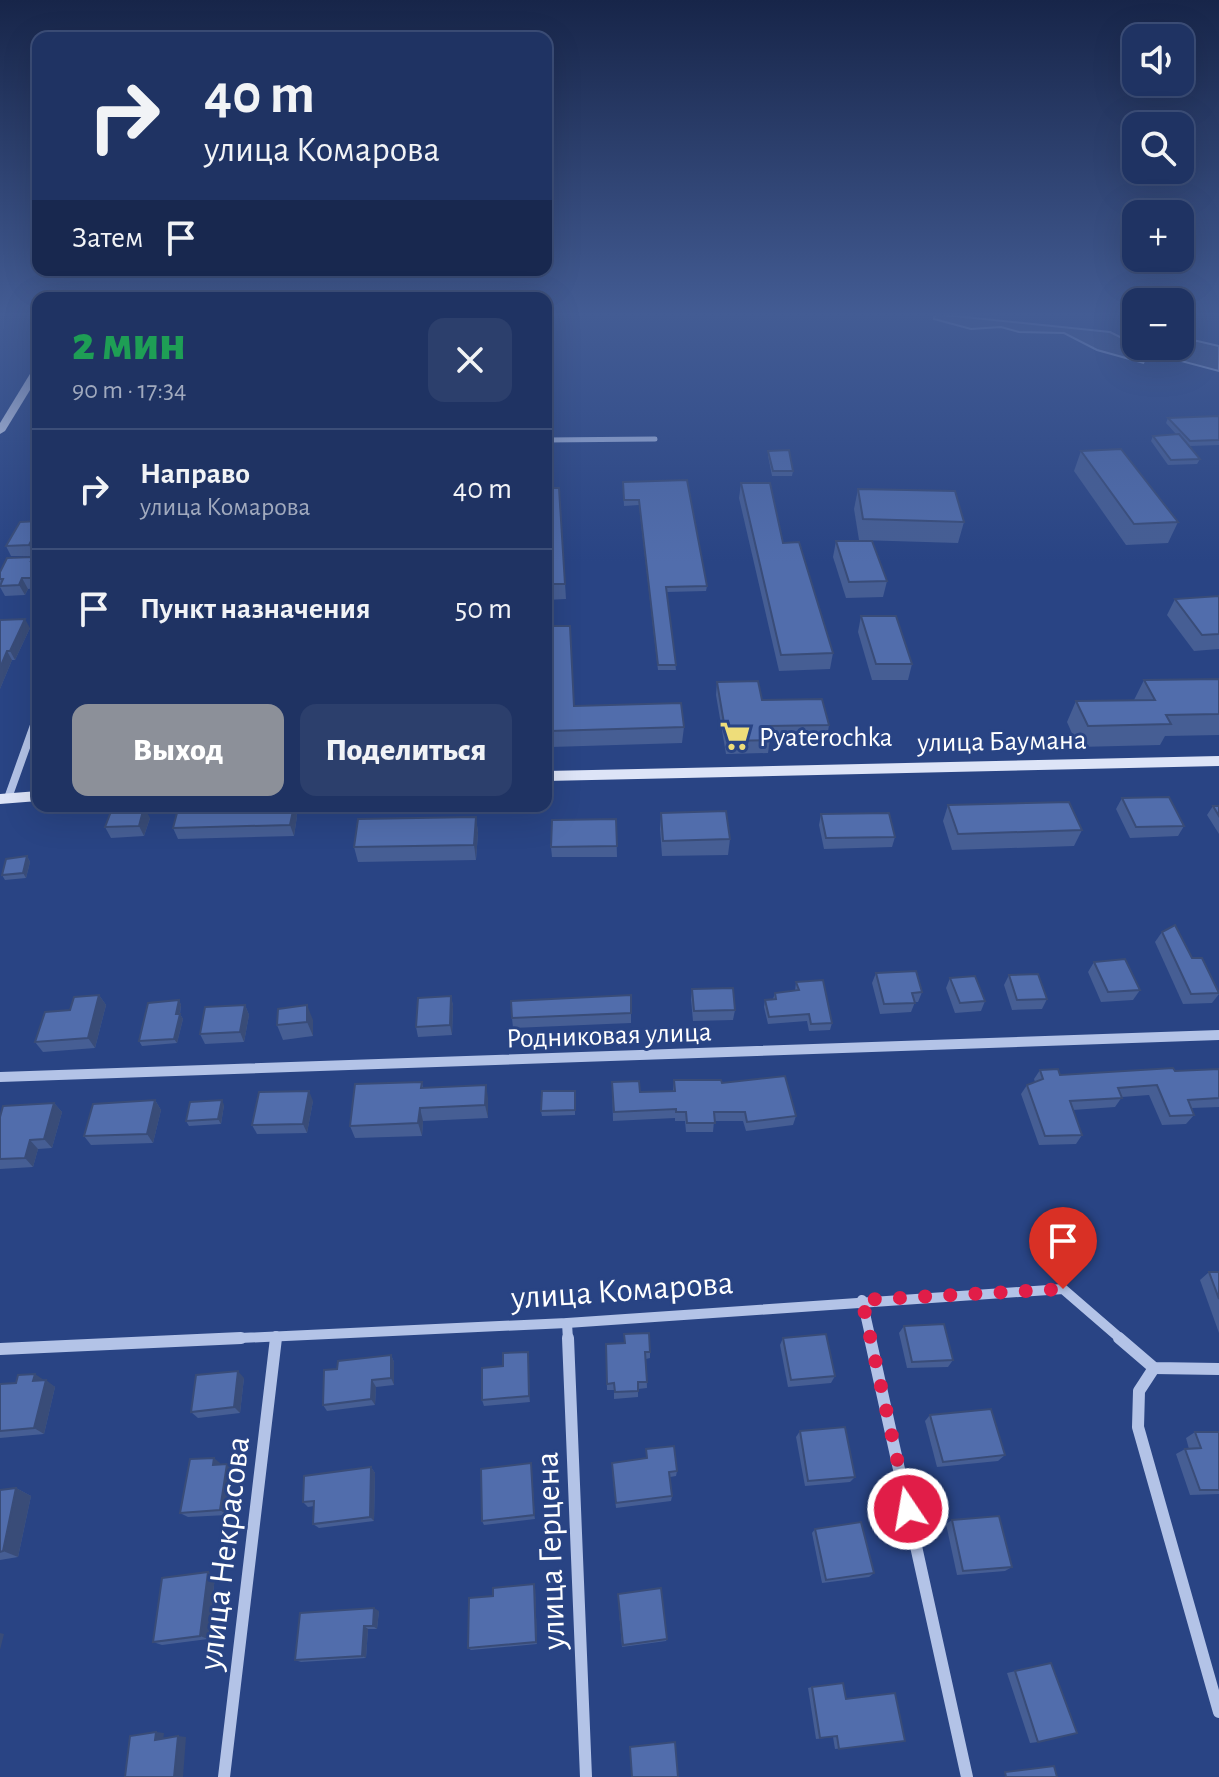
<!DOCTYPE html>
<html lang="ru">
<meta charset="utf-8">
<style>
body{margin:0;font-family:"Alegreya Sans",sans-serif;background:#2c3f6c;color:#f1f3f6;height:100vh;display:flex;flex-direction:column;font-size:30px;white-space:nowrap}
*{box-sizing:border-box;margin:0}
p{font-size:26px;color:#a1aabe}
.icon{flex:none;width:44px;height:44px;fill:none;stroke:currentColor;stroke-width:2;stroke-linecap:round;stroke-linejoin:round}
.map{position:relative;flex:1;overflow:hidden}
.details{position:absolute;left:32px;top:292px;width:520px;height:520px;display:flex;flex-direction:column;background:#1f3363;border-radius:16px;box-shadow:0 8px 32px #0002,0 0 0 2px #3c4e78}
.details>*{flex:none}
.banner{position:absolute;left:32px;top:32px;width:520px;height:244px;border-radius:16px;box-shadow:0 8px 32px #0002,0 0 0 2px #3c4e78;background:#1f3363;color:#f1f3f6;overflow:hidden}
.fabs{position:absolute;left:1122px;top:24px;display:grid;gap:16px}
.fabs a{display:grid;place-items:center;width:72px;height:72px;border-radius:16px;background:#1f3363;box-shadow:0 8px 32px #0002,0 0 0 2px #3c4e78;font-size:40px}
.pin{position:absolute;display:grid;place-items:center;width:68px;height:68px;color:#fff;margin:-82px -34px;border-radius:50% 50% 50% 0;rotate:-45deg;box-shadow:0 0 8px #0007}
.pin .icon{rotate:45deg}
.me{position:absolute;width:88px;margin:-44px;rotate:348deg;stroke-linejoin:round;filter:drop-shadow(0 0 6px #0008)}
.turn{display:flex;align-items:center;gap:28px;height:168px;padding:0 40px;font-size:36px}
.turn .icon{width:104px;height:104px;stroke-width:2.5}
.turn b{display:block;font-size:56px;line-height:68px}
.then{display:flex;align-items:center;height:76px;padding:0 40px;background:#0003;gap:16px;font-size:30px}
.round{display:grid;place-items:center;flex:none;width:84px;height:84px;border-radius:16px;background:#2c3f6c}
.head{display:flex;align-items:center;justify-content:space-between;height:136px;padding:0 40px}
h1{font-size:48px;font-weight:800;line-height:60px;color:#1e9e55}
.primary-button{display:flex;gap:16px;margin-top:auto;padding:16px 40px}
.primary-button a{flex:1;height:92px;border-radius:16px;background:#8c9099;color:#fff;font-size:32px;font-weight:800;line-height:92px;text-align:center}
.primary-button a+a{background:#2c3f6c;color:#f1f3f6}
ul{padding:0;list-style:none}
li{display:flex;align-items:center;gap:24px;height:120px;padding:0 40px;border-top:2px solid #3c4e78}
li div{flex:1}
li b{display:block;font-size:30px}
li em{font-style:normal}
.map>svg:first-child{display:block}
</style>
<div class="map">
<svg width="1219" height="1777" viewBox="0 0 1219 1777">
<rect width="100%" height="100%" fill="#294484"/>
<path fill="#445786" stroke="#a8bce7" stroke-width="2" d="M935,314L1110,332L1124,339L1136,338V346H1180V337L1219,346V371L1136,349L1130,351L1144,363L1097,350L1064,333L1019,332L1001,327L971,329L934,319Z"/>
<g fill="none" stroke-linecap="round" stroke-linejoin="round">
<path stroke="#b3c3e7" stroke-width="5" d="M546,440L655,439"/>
<path stroke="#b3c3e7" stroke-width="8" d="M8,798L38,714"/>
<g stroke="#b3c3e7" stroke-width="10">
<path d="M0,1077L1219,1035"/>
<path d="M862,1300L871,1340"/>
<path d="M567,1323L568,1340"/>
<path d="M197,1340L567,1323L1063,1289L1122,1340"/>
<path d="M276,1340V1336"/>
</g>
<g stroke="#b3c3e7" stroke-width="12">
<path d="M568,1338L586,1777"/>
<path d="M870,1338L967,1777"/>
<path d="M1119,1338L1154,1368L1219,1369"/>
<path d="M0,1349L241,1338"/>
<path d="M1154,1368L1139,1391L1138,1427L1219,1712"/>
<path d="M224,1777L276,1338"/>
</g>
<g fill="#dde4f7" fill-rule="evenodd">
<path d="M38,366V377L5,431L0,434V423L33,369Z"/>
<path d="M1219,756V766L546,781V771Z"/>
<path d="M38,791V801L0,804V794Z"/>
</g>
</g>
<g fill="#465e94">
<path d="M1219,416V445L1189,446L1200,459L1197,464L1168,465L1151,441L1153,436L1176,434L1166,423L1168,418Z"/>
<path d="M768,451L793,471L792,476H772L768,456Z"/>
<path d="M1081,451L1178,522L1168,543L1126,545L1074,471Z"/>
<path d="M687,480L707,586L706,591L667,592L676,670H658L639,505L624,506L623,487Z"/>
<path d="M741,483L783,543L833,653L830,669L779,671L739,498Z"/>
<path d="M546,488H559L566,599L546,600Z"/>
<path d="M858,489L964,522L958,543L859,540L854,509Z"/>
<path d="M38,494V520L32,507Z"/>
<path d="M38,521V548L34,556H11L6,546Z"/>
<path d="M836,541L887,581L883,597L846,598L833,557Z"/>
<path d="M35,561H38V586L37,588L28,589L25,595L5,596L0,587V572Z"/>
<path d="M1219,596V649L1194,651L1167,615L1175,599Z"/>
<path d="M861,616L912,664L908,680H872L858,632Z"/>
<path d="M0,620L30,628L15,660H12L0,689Z"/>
<path d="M546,626L574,706L684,727L682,743L551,747L550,696H546Z"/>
<path d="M1219,679V735L1165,736L1160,745L1078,747L1067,722L1076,701L1134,700L1144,680Z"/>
<path d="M717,682L762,700L829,725L827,737L770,739L768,753L726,754L716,695Z"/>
<path d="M1122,798L1184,826L1178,836L1130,838L1116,809Z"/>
<path d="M948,805L1082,830L1074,846L952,850L943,821Z"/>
<path d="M294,806L297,816L294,836L178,839L173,828Z"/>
<path d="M1213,806H1219V834L1207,815Z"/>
<path d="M661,813L730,839L728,855L662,856L660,829Z"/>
<path d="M821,814L895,837L892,847L824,849L819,825Z"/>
<path d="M476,817L478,833L476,860L358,862L354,847Z"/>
<path d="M150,818L144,836L111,838L105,827Z"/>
<path d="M616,819L617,857H552L551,847Z"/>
<path d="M27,856L30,862L26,878L5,880L2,875Z"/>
<path d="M1162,932L1192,958L1219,991V994L1212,1003L1183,1004L1155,942Z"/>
<path d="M1094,962L1140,990L1133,1000L1101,1002L1088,972Z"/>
<path d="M876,973L922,992L918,1002H915L911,1012L880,1014L872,983Z"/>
<path d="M1009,975L1047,999L1042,1009L1012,1010L1004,985Z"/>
<path d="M950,978L985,1001L981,1011L955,1013L946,988Z"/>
<path d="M796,982L832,1023L830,1030L809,1031L807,1021L768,1024L764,1007L765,1000L773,999L775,993L795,991Z"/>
<path d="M692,989L735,1010L733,1020L693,1021L691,999Z"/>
<path d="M99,995L106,1005L95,1048L43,1052L35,1042L70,1010Z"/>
<path d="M631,995V1023L513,1028L512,1018Z"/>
<path d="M451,996L453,1006L452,1035L418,1037L416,1027Z"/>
<path d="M179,1000L181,1005L180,1014L183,1019L177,1043L142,1046L139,1041Z"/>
<path d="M245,1005L249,1015L244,1042L205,1044L200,1034Z"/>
<path d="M313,1020V1036L283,1040L277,1025Z"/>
<path d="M1219,1069V1107L1192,1108L1194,1115L1186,1124L1162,1125L1149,1095L1122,1097L1115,1107L1073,1110L1082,1135L1076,1144L1039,1145L1021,1094L1027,1085L1035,1082L1034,1079L1040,1070L1060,1075Z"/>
<path d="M674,1080L722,1083L796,1116L793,1125L746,1131L743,1121H714L713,1132H686L685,1121H675V1118L613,1121L612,1082L640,1092L673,1091Z"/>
<path d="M422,1082L423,1088L488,1098V1118L423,1121L422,1136L355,1138L350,1126Z"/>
<path d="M575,1091V1115L542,1116L541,1111Z"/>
<path d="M155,1100L161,1110L153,1143L91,1145L84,1136Z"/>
<path d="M313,1101L307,1133L257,1134L252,1125Z"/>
<path d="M54,1103L62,1112L52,1148L38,1149L33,1167L0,1169V1117Z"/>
<path d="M224,1105L221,1124L189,1126L186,1121Z"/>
<path d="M1209,1272H1219V1333L1200,1280Z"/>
<path d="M904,1326L953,1360L948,1367L907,1368L899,1333Z"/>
<path d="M624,1334L650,1352V1358L646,1359L647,1388L638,1389V1397L614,1399V1390H607L606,1344L624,1343Z"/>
<path d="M783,1338L835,1376L831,1383L788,1387L780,1345Z"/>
<path d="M528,1352L530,1402L484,1406L482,1400Z"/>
<path d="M391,1355L394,1362V1385L376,1387L375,1405L327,1411L323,1405L337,1369Z"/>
<path d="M244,1378L240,1413L198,1418L191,1412Z"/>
<path d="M44,1380L55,1387L44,1434L0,1438V1384Z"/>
<path d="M930,1415L1005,1455L998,1461L937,1467L925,1421Z"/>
<path d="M800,1431L855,1477L850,1482L805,1486L796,1437Z"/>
<path d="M1195,1432H1219V1494L1190,1495L1176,1454L1185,1449H1189L1186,1438Z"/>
<path d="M646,1449L677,1471L676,1476L670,1477L672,1496L671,1501L616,1508L612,1468L646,1459Z"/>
<path d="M220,1463V1465L233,1470L227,1515L188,1517L180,1513Z"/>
<path d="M531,1463L535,1519L484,1525L482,1521Z"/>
<path d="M371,1467L375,1473L374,1521L319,1528L313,1524L314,1506L308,1507L303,1502Z"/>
<path d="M16,1488L31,1496L18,1557L0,1560V1490Z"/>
<path d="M952,1520L1012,1567L1005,1571L957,1575L946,1524Z"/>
<path d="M815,1529L874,1573L869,1577L822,1583L812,1533Z"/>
<path d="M208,1572L215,1576L208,1639L162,1645L153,1642Z"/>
<path d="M534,1584L535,1587L537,1644L471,1650L468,1648L493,1596Z"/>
<path d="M618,1597L667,1639L666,1641L622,1647Z"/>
<path d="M379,1611L377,1629H368L366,1658L301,1662L295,1660Z"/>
<path d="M1051,1663L1038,1742L1030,1743L1007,1673Z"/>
<path d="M812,1687L846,1699L905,1741L835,1749L833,1737L816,1739L808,1688Z"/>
</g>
<g fill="#394c78">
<path d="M38,528V548L34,556L29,545Z"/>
<path d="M33,557L37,566L38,565V586L37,588L32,578L31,561Z"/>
<path d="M22,578L28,589L25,595L19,585Z"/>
<path d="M25,619L30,628L15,660L10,651Z"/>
<path d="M7,651L12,660L0,689V668Z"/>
<path d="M294,806L297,816L294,836L290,825Z"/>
<path d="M144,807L150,818L144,836L139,826Z"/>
<path d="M476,817L478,833L476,860L474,845Z"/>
<path d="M27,856L30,862L26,878L23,873Z"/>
<path d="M99,995L106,1005L95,1048L88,1038Z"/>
<path d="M451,996L453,1006L452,1035L450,1025Z"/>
<path d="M179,1000L181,1005L179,1017L180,1014L183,1019L177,1043L174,1039L176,1014Z"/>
<path d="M245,1005L249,1015L244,1042L240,1032Z"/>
<path d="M307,1005L313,1020V1036L307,1022Z"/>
<path d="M486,1085L488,1098V1118L485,1105Z"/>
<path d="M309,1091L313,1101L307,1133L303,1124Z"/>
<path d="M155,1100L161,1110L153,1143L147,1134Z"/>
<path d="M222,1100L224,1105L221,1124L218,1119Z"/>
<path d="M54,1103L62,1112L52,1148L44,1139Z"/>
<path d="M420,1108L423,1121L422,1136L418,1123Z"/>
<path d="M30,1140L38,1149L33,1167L25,1158Z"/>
<path d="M528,1352L529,1358L530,1402L529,1396Z"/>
<path d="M391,1355L394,1362V1385L391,1378Z"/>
<path d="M238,1371L244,1378L240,1413L234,1407Z"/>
<path d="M35,1374L44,1380L33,1381Z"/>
<path d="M46,1380L55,1387L44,1434L34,1428Z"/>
<path d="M372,1380L376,1387L375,1405L371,1399Z"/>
<path d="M214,1458L220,1463L219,1471L213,1465Z"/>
<path d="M531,1463L532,1469L535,1519L534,1515Z"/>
<path d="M227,1464L233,1470L227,1515L220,1510Z"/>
<path d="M371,1467L375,1473L374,1521L370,1517Z"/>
<path d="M16,1488L31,1496L18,1557L3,1551Z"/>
<path d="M208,1572L215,1576L208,1639L200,1636Z"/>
<path d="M534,1584L535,1587L537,1644L536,1642Z"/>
<path d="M374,1608L379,1611L377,1629L373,1626Z"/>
<path d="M364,1626L368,1629L366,1658L362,1656Z"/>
<path d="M0,1633L4,1634L0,1650Z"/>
<path d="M156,1732L164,1733L163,1741L155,1740Z"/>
<path d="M178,1736L186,1737L183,1777H174Z"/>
</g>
<g fill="#516dac" stroke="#394c78" stroke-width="2">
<path d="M1219,416V440L1190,441L1168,418Z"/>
<path d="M1179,434L1200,459L1171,460L1153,436Z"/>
<path d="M1121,449L1178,522L1134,524L1081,451Z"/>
<path d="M789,450L793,471H773L768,451Z"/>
<path d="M687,480L707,586L666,587L676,665H658L639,500H624L623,482Z"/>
<path d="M741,483H770L783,543L799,542L833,653L781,655Z"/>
<path d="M546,488H559L565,584H546Z"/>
<path d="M858,489L955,491L964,522L863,519Z"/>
<path d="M38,494V507H32Z"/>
<path d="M38,521V528L29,545L6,546L20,522Z"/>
<path d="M836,541H872L887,581L849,582Z"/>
<path d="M33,557L31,561H38V565L32,578H22L19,585L0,586L3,579H0V572L7,558Z"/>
<path d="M1219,596V634L1202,635L1175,599Z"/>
<path d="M861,616H896L912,664H876Z"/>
<path d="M25,619L10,651H7L0,668V620Z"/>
<path d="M546,626H570L574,706L681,703L684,727L550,731V680H546Z"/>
<path d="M1219,679V714L1166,715L1171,724L1088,726L1076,701L1155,700L1144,680Z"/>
<path d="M758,681L762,700L822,699L829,725L768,726L770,740L727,741L717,682Z"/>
<path d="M1169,797L1184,826L1136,827L1122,798Z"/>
<path d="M1069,802L1082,830L958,834L948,805Z"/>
<path d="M273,806H294L290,825L173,828L178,809Z"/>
<path d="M1213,806H1219V816Z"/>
<path d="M144,807L139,826L105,827L112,809Z"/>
<path d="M726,811L730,839L663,841L661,813Z"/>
<path d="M889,813L895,837L826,838L821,814Z"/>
<path d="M476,817L474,845L354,847L358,819Z"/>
<path d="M616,819L617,846L551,847L552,820Z"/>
<path d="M27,856L23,873L2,875L6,859Z"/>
<path d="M1175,925L1192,958H1202L1219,993L1191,994L1162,932Z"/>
<path d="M1125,959L1140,990L1108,992L1094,962Z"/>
<path d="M916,971L922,992L912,993L915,1003L884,1004L876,973Z"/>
<path d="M1038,974L1047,999L1017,1000L1009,975Z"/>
<path d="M975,976L985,1001L960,1003L950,978Z"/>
<path d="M823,980L832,1023L811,1024L809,1014L769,1017L765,1000L776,999L775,993L799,990L796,982Z"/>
<path d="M733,988L735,1010L694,1011L692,989Z"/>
<path d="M99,995L88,1038L35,1042L45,1012L70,1010L74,997Z"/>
<path d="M631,995V1013L512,1018L511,1001Z"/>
<path d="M451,996L450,1025L416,1027L418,998Z"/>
<path d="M179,1000L176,1014H180L174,1039L139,1041L148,1003Z"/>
<path d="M245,1005L240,1032L200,1034L205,1007Z"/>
<path d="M307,1005V1022L277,1025L278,1009Z"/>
<path d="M1173,1068L1175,1071L1219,1069V1098L1188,1100L1194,1115L1170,1116L1157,1085L1118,1088L1122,1098L1070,1101L1082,1135L1045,1136L1027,1085L1043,1079L1040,1070L1058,1069L1060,1075Z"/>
<path d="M785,1076L796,1116L747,1122L745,1112H714L715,1123H687L686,1112H676V1109L614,1112L612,1082L639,1081L640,1092L675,1091L674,1080H721L722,1083Z"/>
<path d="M422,1082L421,1088L486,1085L485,1105L420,1108L418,1123L350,1126L355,1084Z"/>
<path d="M309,1091L303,1124L252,1125L259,1092Z"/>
<path d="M542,1091H575V1110L541,1111Z"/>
<path d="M155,1100L147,1134L84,1136L93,1104Z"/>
<path d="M222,1100L218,1119L186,1121L190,1102Z"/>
<path d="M54,1103L44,1139L30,1140L25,1158L0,1159V1117L3,1106Z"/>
<path d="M1209,1272H1219V1299Z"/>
<path d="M944,1324L953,1360L912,1362L904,1326Z"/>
<path d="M649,1333L650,1352H645L647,1382H638V1391L615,1392L614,1383L607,1384L606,1344L625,1343L624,1334Z"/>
<path d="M826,1334L835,1376L791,1380L783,1338Z"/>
<path d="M528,1352L529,1396L482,1400V1368L503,1366V1353Z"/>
<path d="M391,1355V1378L372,1380L371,1399L323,1405L324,1370L337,1369L338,1361Z"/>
<path d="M238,1371L234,1407L191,1412L196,1375Z"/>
<path d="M35,1374L33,1381L46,1380L34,1428L0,1431V1384L16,1383L18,1375Z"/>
<path d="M991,1409L1005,1455L943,1462L930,1415Z"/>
<path d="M845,1427L855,1477L808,1481L800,1431Z"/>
<path d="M1195,1432H1219V1490H1200L1185,1449L1201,1448Z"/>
<path d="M674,1446L677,1471L669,1472L672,1496L616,1503L612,1463L647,1458L646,1449Z"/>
<path d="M214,1458L213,1465L227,1464L220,1510L180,1513L190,1459Z"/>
<path d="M531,1463L534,1515L482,1521L481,1469Z"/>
<path d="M371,1467L370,1517L313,1524L314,1501L303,1502L304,1476Z"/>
<path d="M16,1488L3,1551L0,1552V1490Z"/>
<path d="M999,1516L1012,1567L963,1571L952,1520Z"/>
<path d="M861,1522L874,1573L826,1580L815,1529Z"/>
<path d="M208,1572L200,1636L153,1642L162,1578Z"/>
<path d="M534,1584L536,1642L468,1648L469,1598L493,1596V1588Z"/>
<path d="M661,1588L667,1639L623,1645L618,1594Z"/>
<path d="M374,1608L373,1626H364L362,1656L295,1660L300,1613Z"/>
<path d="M1051,1663L1077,1733L1038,1742L1015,1671Z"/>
<path d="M843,1683L846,1699L895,1693L905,1741L839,1749L837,1736L820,1738L812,1687Z"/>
<path d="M156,1732L155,1740L178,1736L174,1777H125L130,1736Z"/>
<path d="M675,1742L678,1777H632L630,1747Z"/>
<path d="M1054,1766L1057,1777H1006L1005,1772Z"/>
</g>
<linearGradient id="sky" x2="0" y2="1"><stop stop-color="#172549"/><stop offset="0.56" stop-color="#435c94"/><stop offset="1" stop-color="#435c94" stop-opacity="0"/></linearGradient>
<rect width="1219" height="562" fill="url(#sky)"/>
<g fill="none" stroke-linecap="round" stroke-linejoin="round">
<path stroke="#e11d48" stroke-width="14" stroke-dasharray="0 25.2" d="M908,1509L862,1300L1063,1289"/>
</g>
<defs>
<g id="supermarket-bare" transform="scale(2.4)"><path d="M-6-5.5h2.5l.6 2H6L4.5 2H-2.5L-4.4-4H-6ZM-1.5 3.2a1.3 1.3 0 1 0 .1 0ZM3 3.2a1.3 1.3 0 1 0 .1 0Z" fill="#eedd7a" stroke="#294484" stroke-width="2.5" paint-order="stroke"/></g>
</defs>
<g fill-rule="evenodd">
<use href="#supermarket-bare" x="735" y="736"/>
</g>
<g text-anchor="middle" stroke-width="6" stroke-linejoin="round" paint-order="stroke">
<g font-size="28" fill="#fff" stroke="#294484" text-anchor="start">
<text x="759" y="746">Pyaterochka</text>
</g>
<g font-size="28" fill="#fff" stroke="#294484">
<text transform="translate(1002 740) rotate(-1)" y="10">улица Баумана</text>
<text transform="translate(609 1034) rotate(-2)" y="10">Родниковая улица</text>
</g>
<g font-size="34" fill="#fff" stroke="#294484">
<text transform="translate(622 1289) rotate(-4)" y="12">улица Комарова</text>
<text transform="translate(549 1551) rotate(-92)" y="12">улица Герцена</text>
<text transform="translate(223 1553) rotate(-83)" y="12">улица Некрасова</text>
</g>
</g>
</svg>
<div class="fabs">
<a><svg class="icon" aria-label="sound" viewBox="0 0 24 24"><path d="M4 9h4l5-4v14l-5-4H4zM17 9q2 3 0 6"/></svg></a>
<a><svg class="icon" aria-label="search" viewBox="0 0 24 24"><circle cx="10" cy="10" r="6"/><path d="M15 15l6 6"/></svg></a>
<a>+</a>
<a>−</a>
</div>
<div class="pin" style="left:1063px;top:1289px;background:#d93025"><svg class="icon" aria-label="arrive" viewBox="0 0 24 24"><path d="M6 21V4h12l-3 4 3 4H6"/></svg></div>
<svg class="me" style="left:908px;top:1509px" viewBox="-20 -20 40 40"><circle r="17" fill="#e11d48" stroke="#fff" stroke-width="3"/><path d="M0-11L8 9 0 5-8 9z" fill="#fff"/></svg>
<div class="banner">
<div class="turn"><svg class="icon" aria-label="right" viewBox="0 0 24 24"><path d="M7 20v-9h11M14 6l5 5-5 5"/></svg><div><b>40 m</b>улица Комарова</div></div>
<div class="then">Затем<svg class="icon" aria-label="arrive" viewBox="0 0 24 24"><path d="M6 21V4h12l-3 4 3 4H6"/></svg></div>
</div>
<section class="details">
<div class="head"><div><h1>2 мин</h1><p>90 m · 17:34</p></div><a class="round"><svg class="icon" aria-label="close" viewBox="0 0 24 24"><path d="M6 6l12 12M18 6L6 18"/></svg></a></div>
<ul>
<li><svg class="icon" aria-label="right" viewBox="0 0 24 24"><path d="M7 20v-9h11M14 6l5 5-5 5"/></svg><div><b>Направо</b><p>улица Комарова</p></div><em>40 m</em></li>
<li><svg class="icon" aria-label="arrive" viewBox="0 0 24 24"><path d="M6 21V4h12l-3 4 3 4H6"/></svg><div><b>Пункт назначения</b></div><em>50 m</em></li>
</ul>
<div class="primary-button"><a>Выход</a><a>Поделиться</a></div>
</section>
</div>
